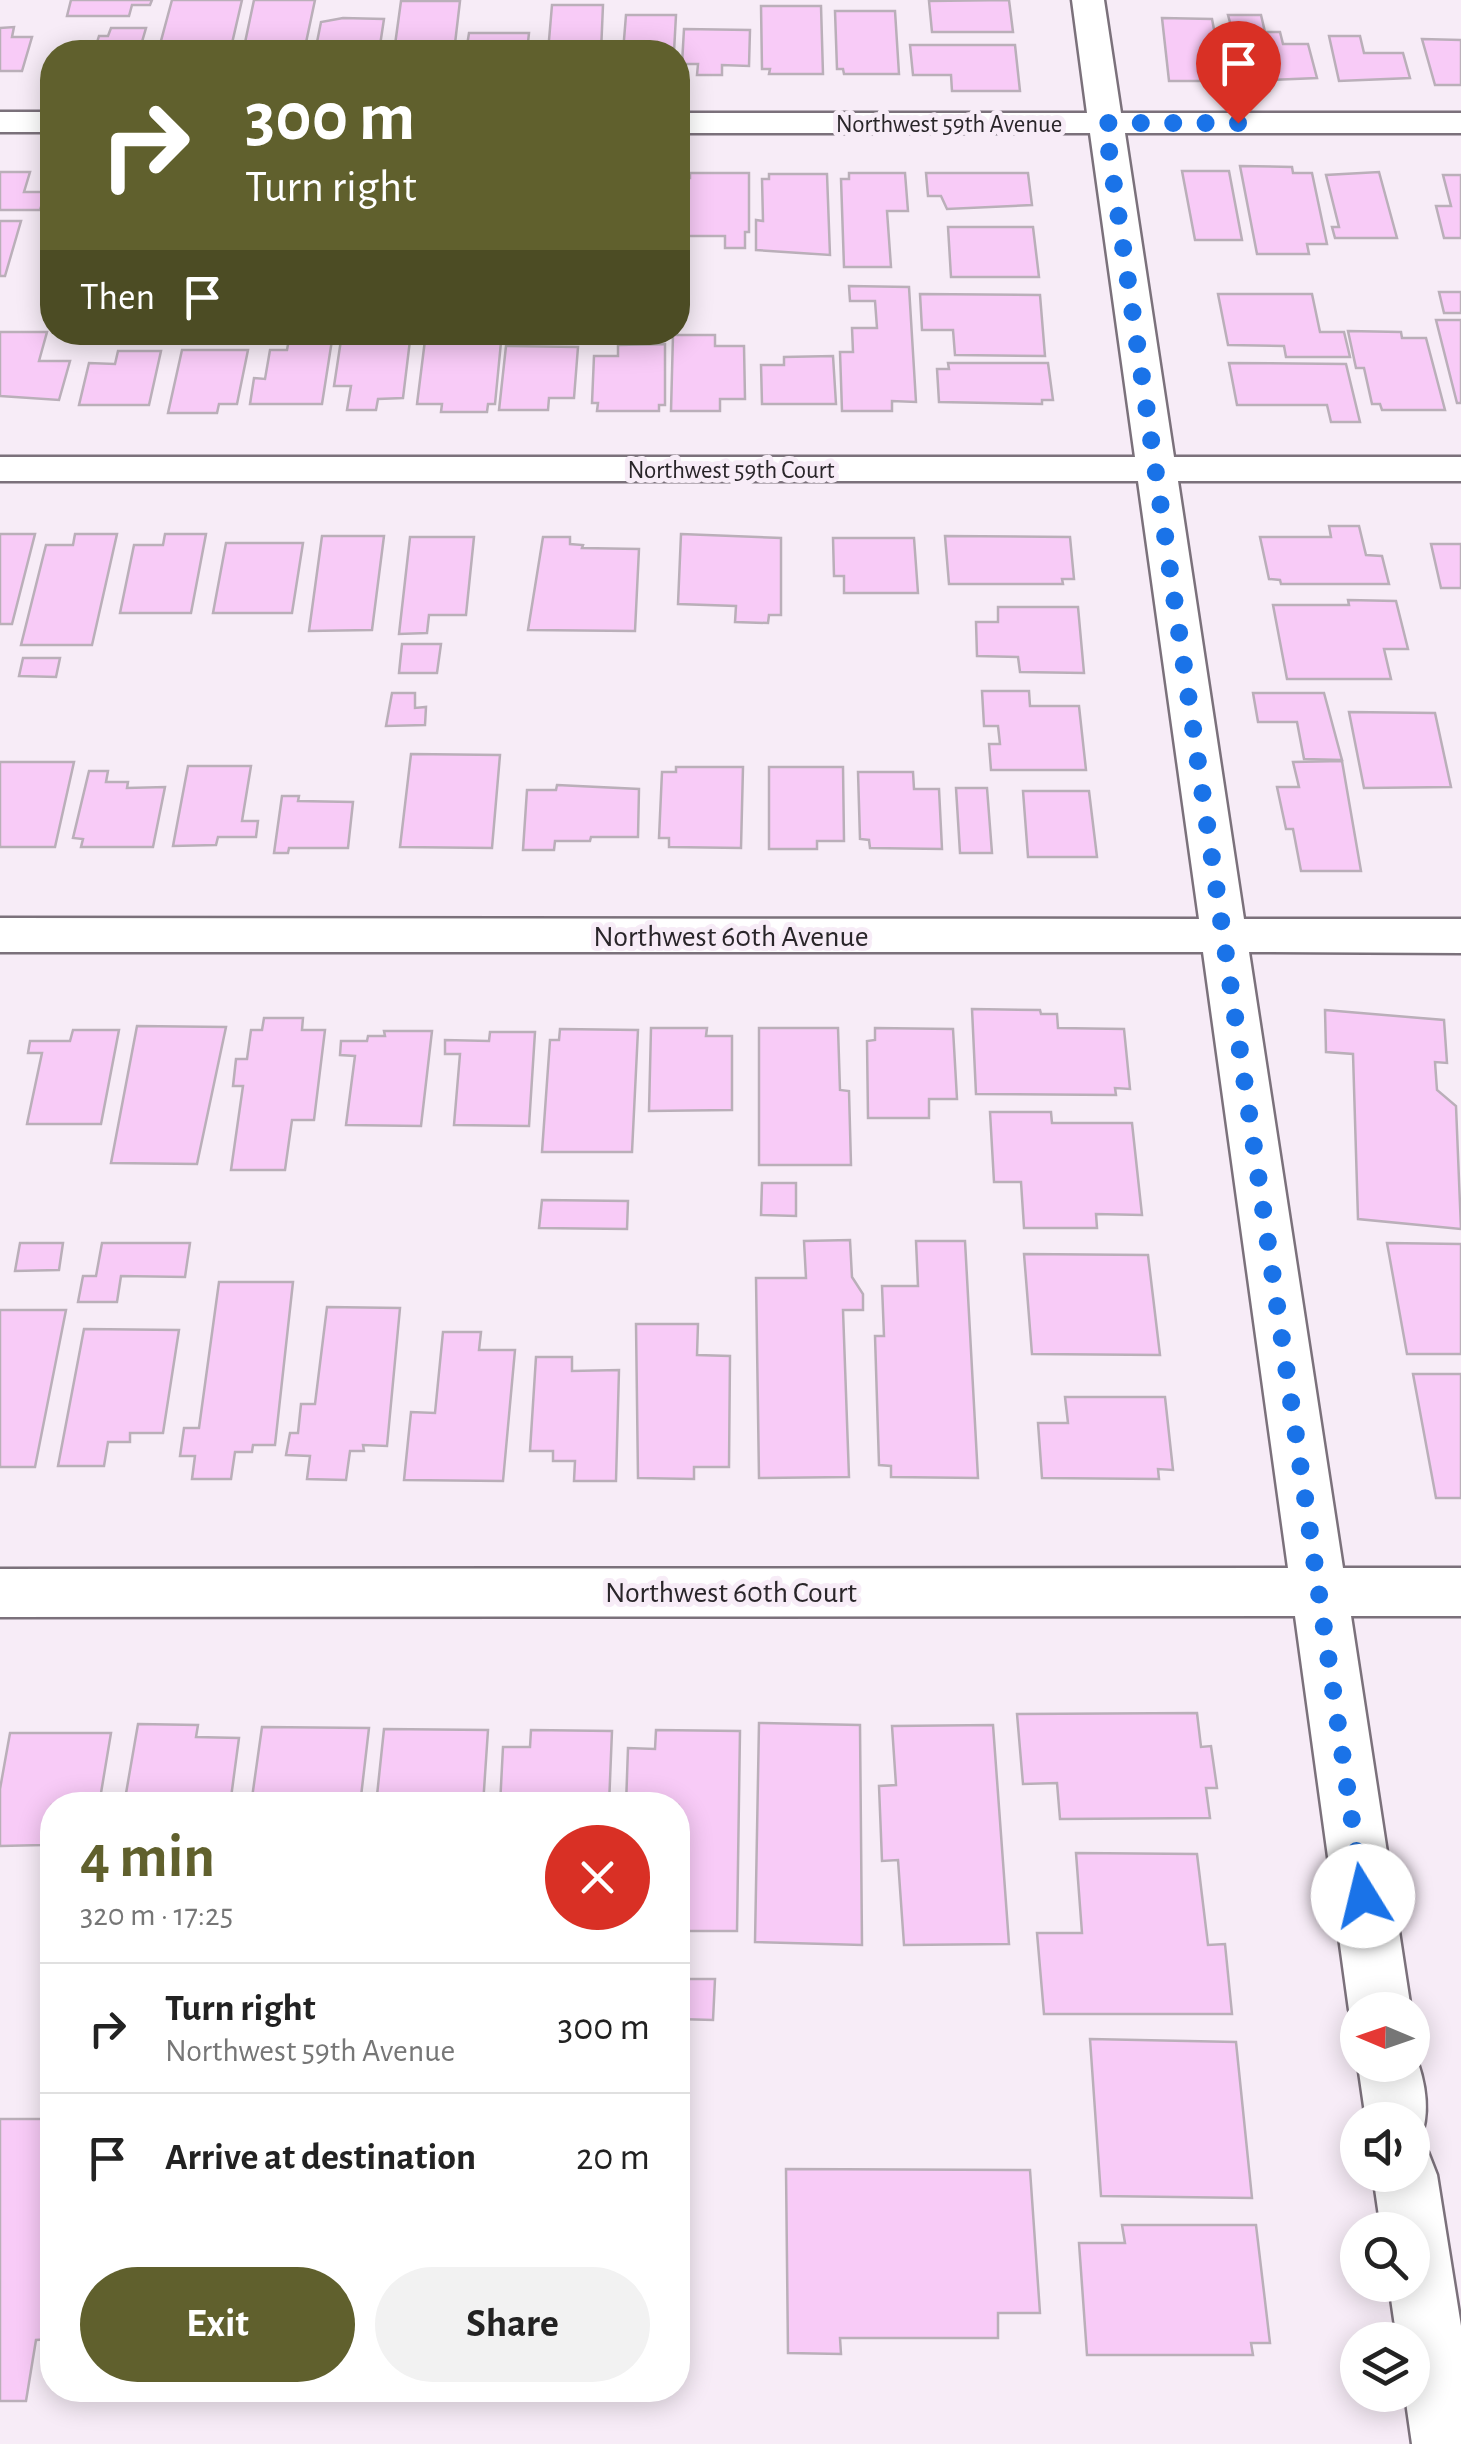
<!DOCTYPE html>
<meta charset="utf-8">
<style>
body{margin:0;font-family:"Alegreya Sans",sans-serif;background:#f2f2f2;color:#222;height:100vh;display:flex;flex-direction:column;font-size:38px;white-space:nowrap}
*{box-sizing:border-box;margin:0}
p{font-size:32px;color:#767676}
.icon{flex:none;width:55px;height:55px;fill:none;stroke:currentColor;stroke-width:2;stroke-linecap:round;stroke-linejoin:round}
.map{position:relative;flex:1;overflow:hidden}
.side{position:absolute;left:40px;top:1792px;width:650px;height:610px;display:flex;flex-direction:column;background:#fff;border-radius:40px;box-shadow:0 5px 25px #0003}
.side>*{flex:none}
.hud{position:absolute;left:40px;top:40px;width:650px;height:305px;border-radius:40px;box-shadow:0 5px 25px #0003;background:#60602d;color:#fff;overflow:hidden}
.needle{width:65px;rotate:272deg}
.controls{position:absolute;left:1340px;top:1992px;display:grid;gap:20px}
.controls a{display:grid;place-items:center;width:90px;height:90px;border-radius:50%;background:#fff;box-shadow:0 5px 25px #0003;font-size:50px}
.pin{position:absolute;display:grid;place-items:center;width:85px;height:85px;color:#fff;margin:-102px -42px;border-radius:50% 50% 50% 0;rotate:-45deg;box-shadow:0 0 10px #0007}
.pin .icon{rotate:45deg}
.me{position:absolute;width:110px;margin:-55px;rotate:351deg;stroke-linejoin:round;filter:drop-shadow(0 0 8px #0008)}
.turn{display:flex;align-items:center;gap:35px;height:210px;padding:0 40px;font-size:45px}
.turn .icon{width:130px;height:130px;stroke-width:2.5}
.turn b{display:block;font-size:70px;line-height:85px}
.then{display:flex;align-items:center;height:95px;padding:0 40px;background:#0003;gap:20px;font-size:38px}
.round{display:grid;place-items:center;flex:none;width:105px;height:105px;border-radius:52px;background:#f2f2f2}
.summary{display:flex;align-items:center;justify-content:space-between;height:170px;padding:0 40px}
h1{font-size:60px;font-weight:600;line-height:75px;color:#60602d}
.cta{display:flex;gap:20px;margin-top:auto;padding:20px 40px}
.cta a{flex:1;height:115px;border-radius:60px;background:#60602d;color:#fff;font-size:40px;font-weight:600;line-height:115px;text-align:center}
.cta a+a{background:#f2f2f2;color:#222}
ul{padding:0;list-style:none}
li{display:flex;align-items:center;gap:30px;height:130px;padding:0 40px;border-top:2px solid #e0e0e0}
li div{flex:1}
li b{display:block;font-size:38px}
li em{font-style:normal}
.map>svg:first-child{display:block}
</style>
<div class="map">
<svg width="1461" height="2444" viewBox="0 0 1461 2444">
<rect width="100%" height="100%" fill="#f7ecf7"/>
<g fill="#f8cbf7" stroke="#baafb9" stroke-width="2.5">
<path d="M71,0H152L150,5H132L129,16H67Z"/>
<path d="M172,0H242L230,52H158Z"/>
<path d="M254,0H315L304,52H243Z"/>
<path d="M1009,0L1013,32H932L929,1Z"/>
<path d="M401,1H460L454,52H394Z"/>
<path d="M552,5H603L601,52H548Z"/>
<path d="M761,6H821L823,74H769L770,69H762Z"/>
<path d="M835,11H895L899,74H844L843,69H837Z"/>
<path d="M626,15H676L674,52H623Z"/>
<path d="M1228,15H1261L1265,32H1280L1283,44H1308L1317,78L1246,81Z"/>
<path d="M343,18L384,19L379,52H315L321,22Z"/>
<path d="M1162,18L1212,19L1224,81H1169Z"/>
<path d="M14,27L12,37H32L22,71H0V28Z"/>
<path d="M111,28H146L139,52H94L99,36H108Z"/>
<path d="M684,29L750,30L749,66L722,65V75H697L698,64H682Z"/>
<path d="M469,33H529L527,52H466Z"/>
<path d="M1329,36H1360L1364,53H1403L1410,78L1339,81Z"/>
<path d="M1422,39L1461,40V85H1435Z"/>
<path d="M910,45H1015L1020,91H952L951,75H913Z"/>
<path d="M1240,166L1292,167L1293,173H1312L1327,244H1307L1309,254H1257Z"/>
<path d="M1182,171H1229L1242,240H1195Z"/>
<path d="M0,172H30L24,192H46L40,210H0Z"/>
<path d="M1379,172L1397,238H1335L1332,227H1339L1326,175Z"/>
<path d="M690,173H749V232H745V248H725V236H682L683,178H690Z"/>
<path d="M849,173H905L908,211H887L891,267H844L841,179H849Z"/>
<path d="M926,173H1028L1032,205L947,209L941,196H928Z"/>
<path d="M769,174H827L830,255L756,250V220L763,221L762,179H769Z"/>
<path d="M1443,175H1461V238H1444L1436,206H1451Z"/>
<path d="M0,221H21L5,276H0Z"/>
<path d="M948,227H1033L1039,277H951Z"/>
<path d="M849,286L909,287L916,402L892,401V411H842L840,352H853L852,328H877L875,301H850Z"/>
<path d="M1439,292H1461V313H1444Z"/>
<path d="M920,294L1040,295L1045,356L955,355L953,330H922Z"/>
<path d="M1218,294H1312L1320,332H1344L1350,357H1286L1284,346L1228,345Z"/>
<path d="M1436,320H1461V403H1457Z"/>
<path d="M1348,331L1401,332L1402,338H1426L1445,410H1382L1380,404H1372L1364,368H1356Z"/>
<path d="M0,332H47L39,361H70L59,400L0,396Z"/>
<path d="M353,332H411L403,398L378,399L376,410H347L351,386H334L341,340H352Z"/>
<path d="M426,332H502L495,404H488L487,412H441L442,404H417Z"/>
<path d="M673,335H715V346H744L745,399H720V411H671Z"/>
<path d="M289,339L332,340L322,404H250L254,378L265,379L270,350H287Z"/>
<path d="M665,344V405H659V411H597L598,403H592L594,356H618V345Z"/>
<path d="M506,346L578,347L574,398H549L548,410H499Z"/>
<path d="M182,350H248L237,404H219L217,413H168Z"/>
<path d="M118,351H161L149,405H79L89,363L115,364Z"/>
<path d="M833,356L836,404H762L761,365H784V357Z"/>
<path d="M948,363H1048L1053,400H1042V404L939,402L937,369H949Z"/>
<path d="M1229,363L1346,364L1360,422H1331L1327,405H1237Z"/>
<path d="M1329,526H1359L1366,555L1382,556L1389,584H1281L1280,580L1269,579L1260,537H1331Z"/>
<path d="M0,534H35L12,624H0Z"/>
<path d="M75,534H117L92,645H21L46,545H73Z"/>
<path d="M165,534H206L191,613H120L134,545H163Z"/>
<path d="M681,534L781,538V615H769L768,623L735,622L736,606L678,604Z"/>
<path d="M322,536H384L372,630L309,631Z"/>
<path d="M945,536L1070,537L1074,579H1062L1063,584H949Z"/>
<path d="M410,537H474L466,615H429L427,633L399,634Z"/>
<path d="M543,537H570V544L583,545L582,548L639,549L635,631L528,630Z"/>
<path d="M833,538H914L918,593H844V576H834Z"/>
<path d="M226,543H303L292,613H213Z"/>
<path d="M1431,544H1461V588H1441Z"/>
<path d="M1348,600L1396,601L1408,649H1384L1391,679H1287L1273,605H1349Z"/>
<path d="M998,607H1078L1084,673L1020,672L1018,657L977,656L976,622H998Z"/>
<path d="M402,644H441L437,673H399Z"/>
<path d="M23,658H60L56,677L19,676Z"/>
<path d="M982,691H1029L1030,706H1079L1086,770H991L989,744H1000L998,726H984Z"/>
<path d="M392,693H415V708L426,707L425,725L386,726Z"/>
<path d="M1253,693H1324L1342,760L1304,759L1297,722H1258Z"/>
<path d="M1349,712L1435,713L1451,787L1364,788Z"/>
<path d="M411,754L500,755L492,848L400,847Z"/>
<path d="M1342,761L1361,871H1301L1293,829H1286L1277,787H1299L1293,762Z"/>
<path d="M0,762H74L55,847H0Z"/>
<path d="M188,766H251L242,821H258L256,837H218L216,845L173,846Z"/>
<path d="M676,767H743L741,848L669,847V838H659L662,772H676Z"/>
<path d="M769,767H843L844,841H817V849H769Z"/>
<path d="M89,771H108L106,782H128L127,788L165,787L153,847H81L83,839L73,838Z"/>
<path d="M858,772H913L914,789H939L942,849L870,848L869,840L860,839Z"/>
<path d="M557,785L639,789L638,837H591L590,841H555L554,850H523L527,790H556Z"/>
<path d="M956,788H987L992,853H960Z"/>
<path d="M1023,791H1089L1097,857H1028Z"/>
<path d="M282,796H299L298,801L353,802L348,848H289L288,853H274Z"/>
<path d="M972,1009L1040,1010L1041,1014H1057L1058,1028L1124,1029L1130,1089L1115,1088L1116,1095L976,1094Z"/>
<path d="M1325,1010L1444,1020L1447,1063L1435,1062L1437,1090L1456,1106L1461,1229L1358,1219L1353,1054L1326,1052Z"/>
<path d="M264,1018H303L302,1030H325L314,1120H292L285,1170H231L243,1086H233L236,1059H247L251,1030H262Z"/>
<path d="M137,1026L226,1027L197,1164L111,1163Z"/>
<path d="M651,1028H707L706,1036H732V1110L649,1111Z"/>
<path d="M759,1028H838L840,1090L849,1091L851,1165H759Z"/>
<path d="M875,1028L953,1029L957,1099H929V1118H868L867,1041L875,1040Z"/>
<path d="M560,1029L638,1030L632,1152H542L550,1040H559Z"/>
<path d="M73,1030H119L101,1124H27L42,1053H28L30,1041H70Z"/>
<path d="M384,1031H432L421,1126L346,1125L355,1056L340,1055L341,1041H367L368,1036H385Z"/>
<path d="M490,1032H535L529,1126L454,1125L460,1054H445V1040L489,1041Z"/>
<path d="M990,1112H1051L1052,1123H1132L1142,1215L1096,1214L1097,1228H1024L1021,1182H994Z"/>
<path d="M762,1183H796V1216L761,1215Z"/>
<path d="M542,1200L628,1201L627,1229L539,1228Z"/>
<path d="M850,1240L852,1277L863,1294V1310H843L849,1477L759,1478L756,1278H806L804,1241Z"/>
<path d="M916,1241H965L978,1478L891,1477V1466L879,1465L875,1336H884L882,1286H918Z"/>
<path d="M20,1243H63L59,1270L15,1271Z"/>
<path d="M102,1243H190L185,1277L121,1276L117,1302H78L83,1276H96Z"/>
<path d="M1387,1243L1461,1244V1354H1407Z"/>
<path d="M1024,1254L1148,1255L1160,1355L1032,1354Z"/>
<path d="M219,1282H293L275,1445H253L252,1452H235L231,1479H192L195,1456H180L184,1428H199Z"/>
<path d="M327,1307L400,1308L387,1446L363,1445L364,1451H350L346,1480L307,1479L310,1456L286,1455L290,1433H298L301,1404H315Z"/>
<path d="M0,1310H66L35,1467H0Z"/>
<path d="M636,1324H698L697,1355L730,1356L729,1467H694V1479L638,1478Z"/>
<path d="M84,1329L179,1330L163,1433H130V1442H108L104,1466H58Z"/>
<path d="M443,1332H481L479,1350H515L503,1481L404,1480L411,1412L435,1413Z"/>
<path d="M536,1357H572V1371L619,1370L616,1481H574L575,1461H553V1451H530Z"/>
<path d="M1413,1374H1461V1498H1436Z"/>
<path d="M1065,1397H1165L1173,1470L1158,1469L1159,1479L1042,1478L1038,1423H1068Z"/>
<path d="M1197,1713L1201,1747L1211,1746L1217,1788H1206L1210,1818L1060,1819L1057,1783L1023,1784L1017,1714Z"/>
<path d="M759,1723L860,1725L862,1945L755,1942Z"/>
<path d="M138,1724L198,1725L196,1737L239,1738L230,1805H124Z"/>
<path d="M993,1725L1009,1944L904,1945L898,1860L882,1861L879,1786L896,1785L892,1726Z"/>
<path d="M262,1727L369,1728L360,1805H251Z"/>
<path d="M384,1729L488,1730L483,1805H376Z"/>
<path d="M531,1730L612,1731L609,1805H500L503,1747H530Z"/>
<path d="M656,1730L740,1731L737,1931H686L685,1942H678V1805H626L628,1748L655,1749Z"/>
<path d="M10,1733H111L99,1805H52V1825H47L43,1845L0,1846V1789Z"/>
<path d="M1076,1853L1197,1854L1208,1945L1225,1944L1232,2014H1044L1037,1933H1082Z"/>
<path d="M678,1979H715L713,2020L678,2019Z"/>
<path d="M1090,2039L1236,2042L1252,2198L1101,2196Z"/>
<path d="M0,2119H52V2339L36,2340L26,2401H0Z"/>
<path d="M786,2169L1030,2170L1040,2313H998V2338H840L841,2354L788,2353Z"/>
<path d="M1122,2225H1256L1270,2343H1251L1253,2355H1087L1079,2243H1125Z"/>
</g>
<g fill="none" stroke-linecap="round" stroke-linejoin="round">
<g stroke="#7b717b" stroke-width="5">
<g id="street">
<path d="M1072,0H1104L1121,113H1461V133H1125L1174,457H1461V481H1178L1244,919H1461V953L1249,952L1343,1568H1461V1616H1351L1411,2010H1358V2029L1349,2010L1295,1616L0,1617V1569L1288,1568L1203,952H0V918L1199,919L1138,481H0V457H1135L1090,133H678V113H1087Z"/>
<rect x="0" y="112" width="52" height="20"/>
<path d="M1412,2047C1425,2078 1432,2112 1419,2142L1412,2145V2120H1366L1358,2065H1412Z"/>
<path d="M1412,2146L1428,2152L1437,2175L1461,2326V2444H1412L1405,2395H1412V2340H1397L1389,2285H1412V2230H1381L1373,2175H1412Z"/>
</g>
</g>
<use href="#street" fill="#fff" fill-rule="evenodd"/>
</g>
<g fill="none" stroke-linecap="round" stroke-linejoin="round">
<path stroke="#1a73e8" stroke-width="18" stroke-dasharray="0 32.4" d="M1238,123H1105L1363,1896"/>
</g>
<g text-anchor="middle" stroke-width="10" stroke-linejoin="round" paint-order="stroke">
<g font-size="25" fill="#292529" stroke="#f7ecf7">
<text x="949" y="132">Northwest 59th Avenue</text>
<text x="731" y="478">Northwest 59th Court</text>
</g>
<g font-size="30" fill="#292529" stroke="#f7ecf7">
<text x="731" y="946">Northwest 60th Avenue</text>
<text x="731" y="1602">Northwest 60th Court</text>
</g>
</g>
</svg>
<div class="controls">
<a><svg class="needle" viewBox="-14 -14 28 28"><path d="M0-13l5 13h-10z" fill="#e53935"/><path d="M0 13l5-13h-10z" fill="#767676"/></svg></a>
<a><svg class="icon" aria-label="sound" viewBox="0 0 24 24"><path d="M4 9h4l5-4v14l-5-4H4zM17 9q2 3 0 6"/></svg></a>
<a><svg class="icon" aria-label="search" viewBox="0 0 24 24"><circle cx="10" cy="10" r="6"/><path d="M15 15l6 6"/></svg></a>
<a><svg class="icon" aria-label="layers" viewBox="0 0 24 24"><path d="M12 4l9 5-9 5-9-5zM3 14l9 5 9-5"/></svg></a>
</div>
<div class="pin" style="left:1238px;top:123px;background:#d93025"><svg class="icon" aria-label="arrive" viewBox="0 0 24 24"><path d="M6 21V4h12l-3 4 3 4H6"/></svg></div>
<svg class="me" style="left:1363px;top:1896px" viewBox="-20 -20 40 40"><circle r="19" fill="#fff"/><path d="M0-13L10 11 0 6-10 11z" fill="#1a73e8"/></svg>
<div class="hud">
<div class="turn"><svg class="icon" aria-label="right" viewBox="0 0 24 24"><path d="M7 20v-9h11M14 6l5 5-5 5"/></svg><div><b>300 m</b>Turn right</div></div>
<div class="then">Then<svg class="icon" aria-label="arrive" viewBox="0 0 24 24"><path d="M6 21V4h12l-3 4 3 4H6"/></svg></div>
</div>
<section class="side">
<div class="summary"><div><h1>4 min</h1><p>320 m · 17:25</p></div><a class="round" style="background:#d93025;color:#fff"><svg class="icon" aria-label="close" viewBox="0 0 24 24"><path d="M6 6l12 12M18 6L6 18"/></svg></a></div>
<ul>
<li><svg class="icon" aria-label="right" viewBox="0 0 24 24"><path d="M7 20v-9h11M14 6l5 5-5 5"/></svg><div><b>Turn right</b><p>Northwest 59th Avenue</p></div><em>300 m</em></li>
<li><svg class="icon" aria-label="arrive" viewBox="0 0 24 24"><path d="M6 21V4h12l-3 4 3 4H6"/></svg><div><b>Arrive at destination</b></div><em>20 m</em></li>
</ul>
<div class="cta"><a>Exit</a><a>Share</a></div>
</section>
</div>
